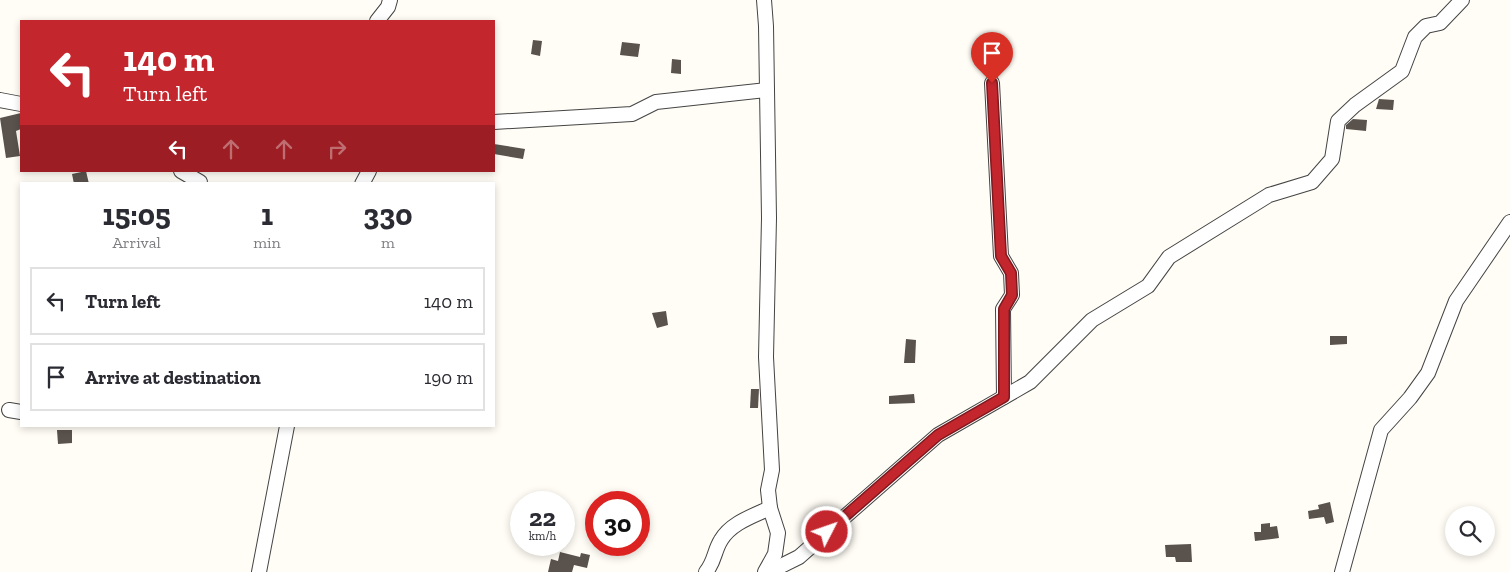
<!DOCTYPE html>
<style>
body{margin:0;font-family:"Zilla Slab",serif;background:#f2f2f3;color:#2b2b33;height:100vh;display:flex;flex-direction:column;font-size:19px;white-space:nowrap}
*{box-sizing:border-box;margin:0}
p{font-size:16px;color:#7c7c81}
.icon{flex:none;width:28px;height:28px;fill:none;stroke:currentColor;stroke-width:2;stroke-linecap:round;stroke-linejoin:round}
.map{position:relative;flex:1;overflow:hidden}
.side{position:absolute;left:20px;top:182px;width:475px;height:245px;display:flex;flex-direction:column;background:#fff;border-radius:0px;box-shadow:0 2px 8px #0003}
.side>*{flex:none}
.banner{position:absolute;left:20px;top:20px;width:475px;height:152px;border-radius:0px;box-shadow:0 2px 8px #0003;background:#c4262e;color:#fff;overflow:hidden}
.controls{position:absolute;left:1445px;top:506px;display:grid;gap:10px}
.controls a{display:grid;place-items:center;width:50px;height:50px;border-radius:50%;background:#fff;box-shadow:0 2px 8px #0003;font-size:25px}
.speed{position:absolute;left:510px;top:491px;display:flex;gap:10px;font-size:25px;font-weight:700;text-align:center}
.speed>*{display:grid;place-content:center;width:65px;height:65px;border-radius:50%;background:#fff;box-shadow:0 2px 8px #0003;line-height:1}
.speed small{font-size:12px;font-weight:400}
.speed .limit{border:8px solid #d22;background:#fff;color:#111}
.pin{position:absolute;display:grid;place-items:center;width:42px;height:42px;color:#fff;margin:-51px -21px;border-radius:50% 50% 50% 0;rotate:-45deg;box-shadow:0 0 5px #0007}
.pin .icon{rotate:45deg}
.me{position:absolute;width:55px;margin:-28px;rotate:49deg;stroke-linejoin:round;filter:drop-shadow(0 0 4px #0008)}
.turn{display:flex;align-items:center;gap:18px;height:105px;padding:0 20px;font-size:22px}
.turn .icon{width:65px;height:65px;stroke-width:2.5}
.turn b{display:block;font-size:35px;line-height:42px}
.lanes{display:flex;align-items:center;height:48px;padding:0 20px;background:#0003;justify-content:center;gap:25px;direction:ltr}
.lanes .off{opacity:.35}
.eta{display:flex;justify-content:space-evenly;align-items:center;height:85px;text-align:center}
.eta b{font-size:30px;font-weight:700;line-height:35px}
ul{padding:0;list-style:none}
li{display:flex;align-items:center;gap:15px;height:68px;margin:0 10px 8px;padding:0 10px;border:2px solid #e1e1e2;border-radius:0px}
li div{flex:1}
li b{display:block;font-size:19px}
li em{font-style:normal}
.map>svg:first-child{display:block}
</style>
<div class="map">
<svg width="1510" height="572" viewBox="0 0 1510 572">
<rect width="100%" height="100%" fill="#fffdf5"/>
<g fill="#5a524d">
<path d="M533,40L542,41L540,56L531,54Z"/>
<path d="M622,42L640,44L638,57L620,55Z"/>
<path d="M672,59L681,60V74L671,73Z"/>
<path d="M1379,99L1394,100L1393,110L1376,109Z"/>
<path d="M21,113V129L16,131L20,156L6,158L0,118Z"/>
<path d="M1353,119L1367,120L1366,131L1346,129V125Z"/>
<path d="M494,144L525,149L523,159L494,154Z"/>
<path d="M86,171L89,184H74L72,174Z"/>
<path d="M666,311L668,325L657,328L652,313Z"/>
<path d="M1330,336H1347V344L1330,345Z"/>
<path d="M906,339L916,340L915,363H904Z"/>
<path d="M751,389H759L758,408H750Z"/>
<path d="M914,394L915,403L889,404V396Z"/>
<path d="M57,430H72V443L58,444Z"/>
<path d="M1330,502L1334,522L1326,524L1324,517L1309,519L1308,511L1319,509L1318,505Z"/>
<path d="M1270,523V527L1277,526L1279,538L1255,541L1254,532H1261V524Z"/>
<path d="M1191,544L1192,562H1176L1175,557H1166L1165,545Z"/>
<path d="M560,552L580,557L581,553L590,555L587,568L574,565L572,572H548L551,559L558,561Z"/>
</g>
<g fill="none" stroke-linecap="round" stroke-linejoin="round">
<g stroke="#444" stroke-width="16">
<g id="minor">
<path d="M764,0L766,26L769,218L766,357L772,470L768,490L770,508L778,533L775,554L765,572"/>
<path d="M377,21L388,7L390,0"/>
<path d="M992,83L1001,256L1011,273L1012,295L1003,309L1004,397"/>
<path d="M0,100L21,104"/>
<path d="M494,122L632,114L656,102L767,90"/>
<path d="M181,171L200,182"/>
<path d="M362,184L369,171"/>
<path d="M9,410L21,412"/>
<path d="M259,572L287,426"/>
<path d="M706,572C715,561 714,551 721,540C731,523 753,516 770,508"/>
<path d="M769,572L799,557L938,435L1030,382L1092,320L1148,286L1169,257L1269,195L1312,182L1332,159L1338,121L1355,105L1402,71L1415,37L1426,26L1440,23L1462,0"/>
<path d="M1342,572L1381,430L1410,398L1428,373L1456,301L1510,222"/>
</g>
</g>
<use href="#minor" stroke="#fff" stroke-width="14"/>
</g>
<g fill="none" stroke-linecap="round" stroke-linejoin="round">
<g stroke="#7f191e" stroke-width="12">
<path id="route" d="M827,532L938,435L1004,397V309L1012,295L1011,273L1001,256L992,83"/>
</g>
<use href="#route" stroke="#c4262e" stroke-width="9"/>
</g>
</svg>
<div class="controls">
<a><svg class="icon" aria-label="search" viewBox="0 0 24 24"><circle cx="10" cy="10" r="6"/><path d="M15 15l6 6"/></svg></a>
</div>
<div class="speed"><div>22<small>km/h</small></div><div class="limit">30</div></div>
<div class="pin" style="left:992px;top:83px;background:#d93025"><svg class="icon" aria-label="arrive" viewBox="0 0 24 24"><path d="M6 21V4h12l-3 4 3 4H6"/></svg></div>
<svg class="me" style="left:827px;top:532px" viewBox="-20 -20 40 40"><circle r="17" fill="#c4262e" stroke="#fff" stroke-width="3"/><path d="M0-11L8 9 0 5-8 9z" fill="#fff"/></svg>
<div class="banner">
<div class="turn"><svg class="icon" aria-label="left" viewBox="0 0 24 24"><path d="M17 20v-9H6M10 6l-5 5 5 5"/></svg><div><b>140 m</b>Turn left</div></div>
<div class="lanes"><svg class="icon" aria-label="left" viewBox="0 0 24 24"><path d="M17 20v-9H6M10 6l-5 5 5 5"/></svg><svg class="icon off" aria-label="ahead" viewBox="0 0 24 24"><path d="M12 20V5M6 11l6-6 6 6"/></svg><svg class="icon off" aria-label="ahead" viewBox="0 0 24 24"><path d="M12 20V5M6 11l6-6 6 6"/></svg><svg class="icon off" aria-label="right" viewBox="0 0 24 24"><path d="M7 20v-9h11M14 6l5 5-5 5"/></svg></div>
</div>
<section class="side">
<div class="eta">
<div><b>15:05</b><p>Arrival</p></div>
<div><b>1</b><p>min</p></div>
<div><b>330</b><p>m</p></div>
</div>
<ul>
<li><svg class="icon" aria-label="left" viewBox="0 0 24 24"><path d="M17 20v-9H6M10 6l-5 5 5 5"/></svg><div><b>Turn left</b></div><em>140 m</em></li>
<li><svg class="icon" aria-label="arrive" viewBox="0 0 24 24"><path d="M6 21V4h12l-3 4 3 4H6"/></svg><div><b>Arrive at destination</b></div><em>190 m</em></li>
</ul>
</section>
</div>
